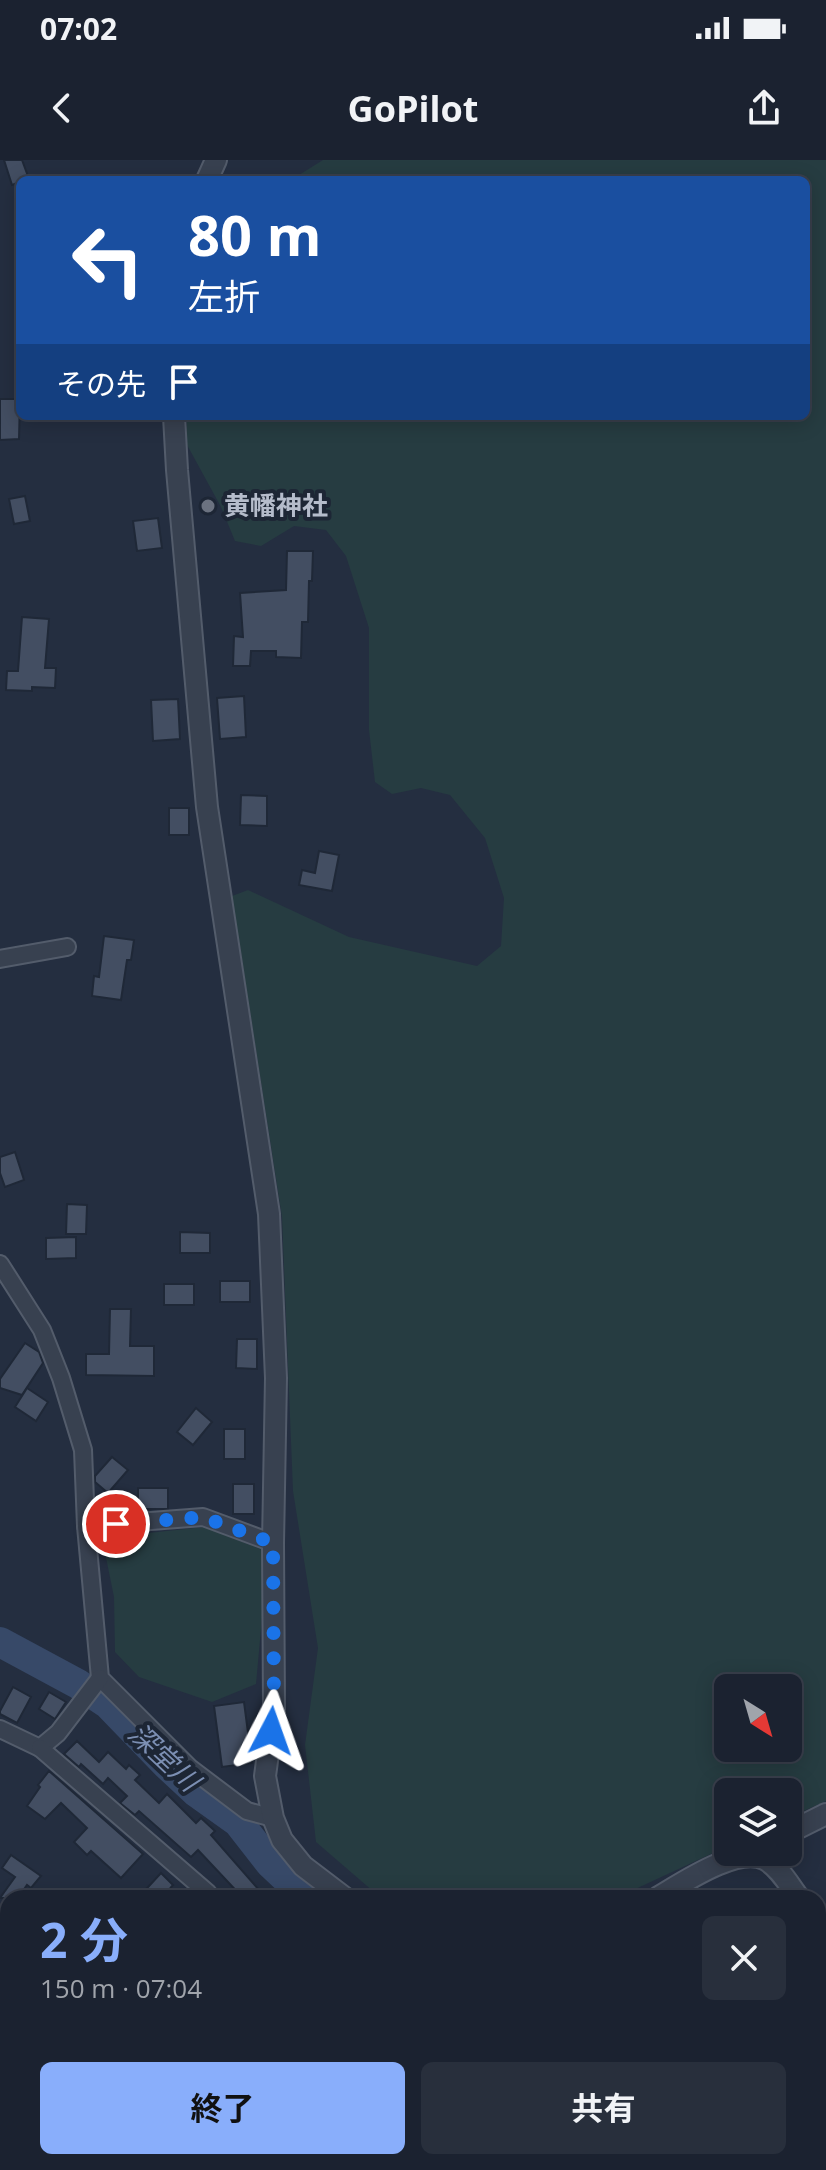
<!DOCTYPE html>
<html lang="ja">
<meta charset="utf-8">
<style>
body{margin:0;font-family:"Open Sans","Noto Sans JP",sans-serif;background:#282f3c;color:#f1f3f6;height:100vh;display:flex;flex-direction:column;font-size:30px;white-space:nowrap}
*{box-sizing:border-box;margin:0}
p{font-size:26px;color:#a0a4ab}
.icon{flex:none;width:44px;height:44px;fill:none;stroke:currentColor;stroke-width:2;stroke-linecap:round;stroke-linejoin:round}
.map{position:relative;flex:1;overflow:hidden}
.sheet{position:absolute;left:0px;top:1730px;width:826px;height:280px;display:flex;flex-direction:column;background:#1b2230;border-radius:24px 24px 0 0;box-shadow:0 4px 20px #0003,0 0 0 2px #393f4c}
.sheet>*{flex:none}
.banner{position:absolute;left:16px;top:16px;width:794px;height:244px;border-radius:12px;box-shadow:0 4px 20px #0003,0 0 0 2px #393f4c;background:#1a4fa0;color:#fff;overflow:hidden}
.needle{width:52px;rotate:143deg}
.fabs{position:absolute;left:714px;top:1514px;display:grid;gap:16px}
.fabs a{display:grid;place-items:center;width:88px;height:88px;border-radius:12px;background:#1b2230;box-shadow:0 4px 20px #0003,0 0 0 2px #393f4c;font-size:40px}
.pin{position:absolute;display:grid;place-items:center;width:68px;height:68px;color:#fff;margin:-34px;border:4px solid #fff;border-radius:50%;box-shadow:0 2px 8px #0007}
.me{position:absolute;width:88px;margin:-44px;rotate:4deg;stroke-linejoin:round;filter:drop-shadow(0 0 6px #0008)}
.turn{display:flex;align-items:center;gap:28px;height:168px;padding:0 40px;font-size:36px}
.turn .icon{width:104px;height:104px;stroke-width:2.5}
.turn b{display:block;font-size:56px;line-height:68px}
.then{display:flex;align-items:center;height:76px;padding:0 40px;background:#0003;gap:16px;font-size:30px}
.round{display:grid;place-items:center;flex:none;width:84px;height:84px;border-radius:12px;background:#282f3c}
.head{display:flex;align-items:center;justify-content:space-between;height:136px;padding:0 40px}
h1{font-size:48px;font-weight:700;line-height:60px;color:#89aefb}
.cta{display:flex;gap:16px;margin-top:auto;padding:16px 40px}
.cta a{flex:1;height:92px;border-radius:12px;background:#89aefb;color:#111;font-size:32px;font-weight:700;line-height:92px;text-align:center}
.cta a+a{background:#282f3c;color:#f1f3f6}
.status{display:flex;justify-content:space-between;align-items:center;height:56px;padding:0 40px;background:#1b2230;direction:ltr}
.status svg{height:22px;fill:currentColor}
header{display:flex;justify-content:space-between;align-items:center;height:104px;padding:0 40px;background:#1b2230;font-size:36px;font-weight:700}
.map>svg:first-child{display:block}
</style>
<div class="status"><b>07:02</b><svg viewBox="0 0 49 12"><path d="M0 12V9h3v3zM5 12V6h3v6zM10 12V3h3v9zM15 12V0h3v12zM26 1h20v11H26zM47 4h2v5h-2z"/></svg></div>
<header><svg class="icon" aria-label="back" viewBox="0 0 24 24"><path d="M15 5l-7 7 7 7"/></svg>GoPilot<svg class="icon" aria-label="share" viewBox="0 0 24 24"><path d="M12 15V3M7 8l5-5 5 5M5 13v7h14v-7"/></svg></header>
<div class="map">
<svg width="826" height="2010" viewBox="0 0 826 2010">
<rect width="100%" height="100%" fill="#242e40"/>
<g fill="#263c41" fill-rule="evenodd">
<path d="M323,0H826V1641L788,1658V1632H728V1686L616,1738H381L316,1682L305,1585L318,1488L293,1331L282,1057L232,736L248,730L349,777L477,806L501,786L504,738L485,678L450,635L421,628L392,634L375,622L369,570V468L346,396L326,370L294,366L261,386L235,381L221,347L186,283L187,256H806V20H291ZM788,1528V1588H728V1528Z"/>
<path d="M204,1367L268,1392L256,1524L212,1542L139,1517L115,1492L114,1437L102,1378Z"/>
<path d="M818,1911L826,1912V2003L818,1988Z"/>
<path d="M632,2002H818L826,2010H639Z"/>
</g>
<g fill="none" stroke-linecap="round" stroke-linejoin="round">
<g stroke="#374968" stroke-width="30">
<path d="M0,1482L78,1524L108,1544L167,1605L196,1632L238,1662L270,1703L307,1738"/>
<path d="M622,2002L623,2004L631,2002"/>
<path d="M662,2002L670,2010"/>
</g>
</g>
<g fill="#434e62" stroke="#1f2837" stroke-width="2">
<path d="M4,0H22L29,19L20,20V22L12,25Z"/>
<path d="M0,239H20L19,279L0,280Z"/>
<path d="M25,336L30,361L14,364L9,339Z"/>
<path d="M158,358L162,388L137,391L133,361Z"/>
<path d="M287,391H313L312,421H309L308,462H302L301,498L276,497V491H251L250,506H233L234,476L243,477L240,433L286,430Z"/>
<path d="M22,457L49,459L45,508H56L55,528L32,527V531L6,530L7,511H18Z"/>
<path d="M244,536L246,577L220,579L217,538Z"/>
<path d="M178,539L180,579L153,581L151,540Z"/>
<path d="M241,635L267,636V666L240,665Z"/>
<rect x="169" y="648" width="20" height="27"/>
<path d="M319,691L339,695L332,731L299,725L302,710L315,713Z"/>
<path d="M104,776L134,780L131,800H127L121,840L92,836L94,816L99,817Z"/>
<path d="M15,992L24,1020L5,1027L0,1013V997Z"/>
<path d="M67,1044L87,1045L86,1074H66Z"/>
<path d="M180,1072L210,1073V1093H180Z"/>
<path d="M76,1077V1098L46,1099V1078Z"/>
<rect x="220" y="1121" width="30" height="21"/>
<rect x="164" y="1124" width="30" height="21"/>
<path d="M110,1149H131L130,1186H154V1216L86,1215V1194H109Z"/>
<path d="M237,1179H257V1209L236,1208Z"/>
<path d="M25,1183L39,1192L43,1203L22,1235L0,1228V1219Z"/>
<path d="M27,1228L48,1242L36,1261L15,1247Z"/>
<path d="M196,1248L212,1262L193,1285L177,1272Z"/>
<rect x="224" y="1269" width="21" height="30"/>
<path d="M112,1297L128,1310L108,1333L95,1322V1316Z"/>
<rect x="233" y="1324" width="21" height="30"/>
<rect x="138" y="1328" width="30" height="21"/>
<path d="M13,1527L31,1537L17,1563L0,1554V1551Z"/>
<path d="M49,1532L66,1542L55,1559L39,1549Z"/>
<path d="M244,1542L252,1603L222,1607L214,1546Z"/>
<path d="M77,1581L99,1602L108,1592L126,1609L129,1605L140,1615L135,1620L159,1643L167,1634L196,1663L201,1658L215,1671L211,1675L266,1738H243L198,1690L191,1697L139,1651L135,1655L120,1643L127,1636L108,1618L103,1624L81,1604L79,1607L64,1594Z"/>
<path d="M49,1611L143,1694L121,1718L91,1691L87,1695L74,1682L87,1668L61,1643L45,1659L27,1646L40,1627L38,1625Z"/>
<path d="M11,1695L41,1716L31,1728L27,1725L18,1738H0L15,1717L2,1708Z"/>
<path d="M161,1713L173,1725L168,1731L174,1738H138Z"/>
</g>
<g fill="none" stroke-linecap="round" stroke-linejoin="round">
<g stroke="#535c6b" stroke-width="20">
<g id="minor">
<path d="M0,799L67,787"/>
<path d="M0,1104L42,1170L61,1218L83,1290L86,1366L100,1518L190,1608L247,1651L273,1658"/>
<path d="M86,1366L203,1357L273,1383"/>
<path d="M0,1569L40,1588L58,1573L100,1518"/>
<path d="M40,1588L208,1733"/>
<path d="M818,1994L826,2005"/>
<path d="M402,2002L408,2010"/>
<path d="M282,2010L292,2002"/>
</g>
</g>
<g stroke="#535c6b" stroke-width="24">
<g id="tertiary">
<path d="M207,20L216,0"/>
<path d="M174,256L177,310L207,647L269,1054L276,1218L273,1383L274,1549L265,1616L273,1658L282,1680L303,1706L345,1738"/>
<path d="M788,1673L826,1654"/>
<path d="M657,1738C681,1724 739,1684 766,1700C780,1708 789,1725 799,1738"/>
<path d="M818,1757L826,1764"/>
<path d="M0,1933L8,1934"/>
</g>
</g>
<use href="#minor" stroke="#384150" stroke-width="16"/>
<use href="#tertiary" stroke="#384150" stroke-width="20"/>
</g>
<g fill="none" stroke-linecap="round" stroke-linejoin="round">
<path stroke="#1a73e8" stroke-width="14" stroke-dasharray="0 25.2" d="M116,1364L203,1357L273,1383L274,1549L271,1571"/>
</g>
<circle fill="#6b7280" stroke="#1d2635" stroke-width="3" cx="208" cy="346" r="8"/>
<g text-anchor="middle" stroke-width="8" stroke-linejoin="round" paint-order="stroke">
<g font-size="26" font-weight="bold" fill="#b5bccb" stroke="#1d2635" text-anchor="start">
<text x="224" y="355">黄幡神社</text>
</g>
<g font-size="28" font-style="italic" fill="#7c8fb3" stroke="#1d2635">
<text transform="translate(164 1597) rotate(43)" y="10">深堂川</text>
</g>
</g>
</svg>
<div class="fabs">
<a><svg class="needle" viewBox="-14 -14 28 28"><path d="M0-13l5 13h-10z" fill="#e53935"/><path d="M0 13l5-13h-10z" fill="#a0a4ab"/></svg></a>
<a><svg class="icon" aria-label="layers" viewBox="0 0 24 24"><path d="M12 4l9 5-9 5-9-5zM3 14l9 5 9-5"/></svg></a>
</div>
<div class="pin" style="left:116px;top:1364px;background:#d93025"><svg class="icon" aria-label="arrive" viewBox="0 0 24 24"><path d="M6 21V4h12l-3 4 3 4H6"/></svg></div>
<svg class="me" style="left:271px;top:1571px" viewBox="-20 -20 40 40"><path d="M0-17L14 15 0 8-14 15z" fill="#1a73e8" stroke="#fff" stroke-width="4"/></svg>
<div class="banner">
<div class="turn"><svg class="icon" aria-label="left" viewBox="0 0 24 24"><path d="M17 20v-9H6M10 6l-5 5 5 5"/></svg><div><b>80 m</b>左折</div></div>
<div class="then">その先<svg class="icon" aria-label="arrive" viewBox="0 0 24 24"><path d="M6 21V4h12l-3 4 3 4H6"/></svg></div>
</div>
<section class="sheet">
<div class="head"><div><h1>2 分</h1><p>150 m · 07:04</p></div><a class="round"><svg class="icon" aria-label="close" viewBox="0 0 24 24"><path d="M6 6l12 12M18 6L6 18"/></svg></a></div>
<div class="cta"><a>終了</a><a>共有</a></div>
</section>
</div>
